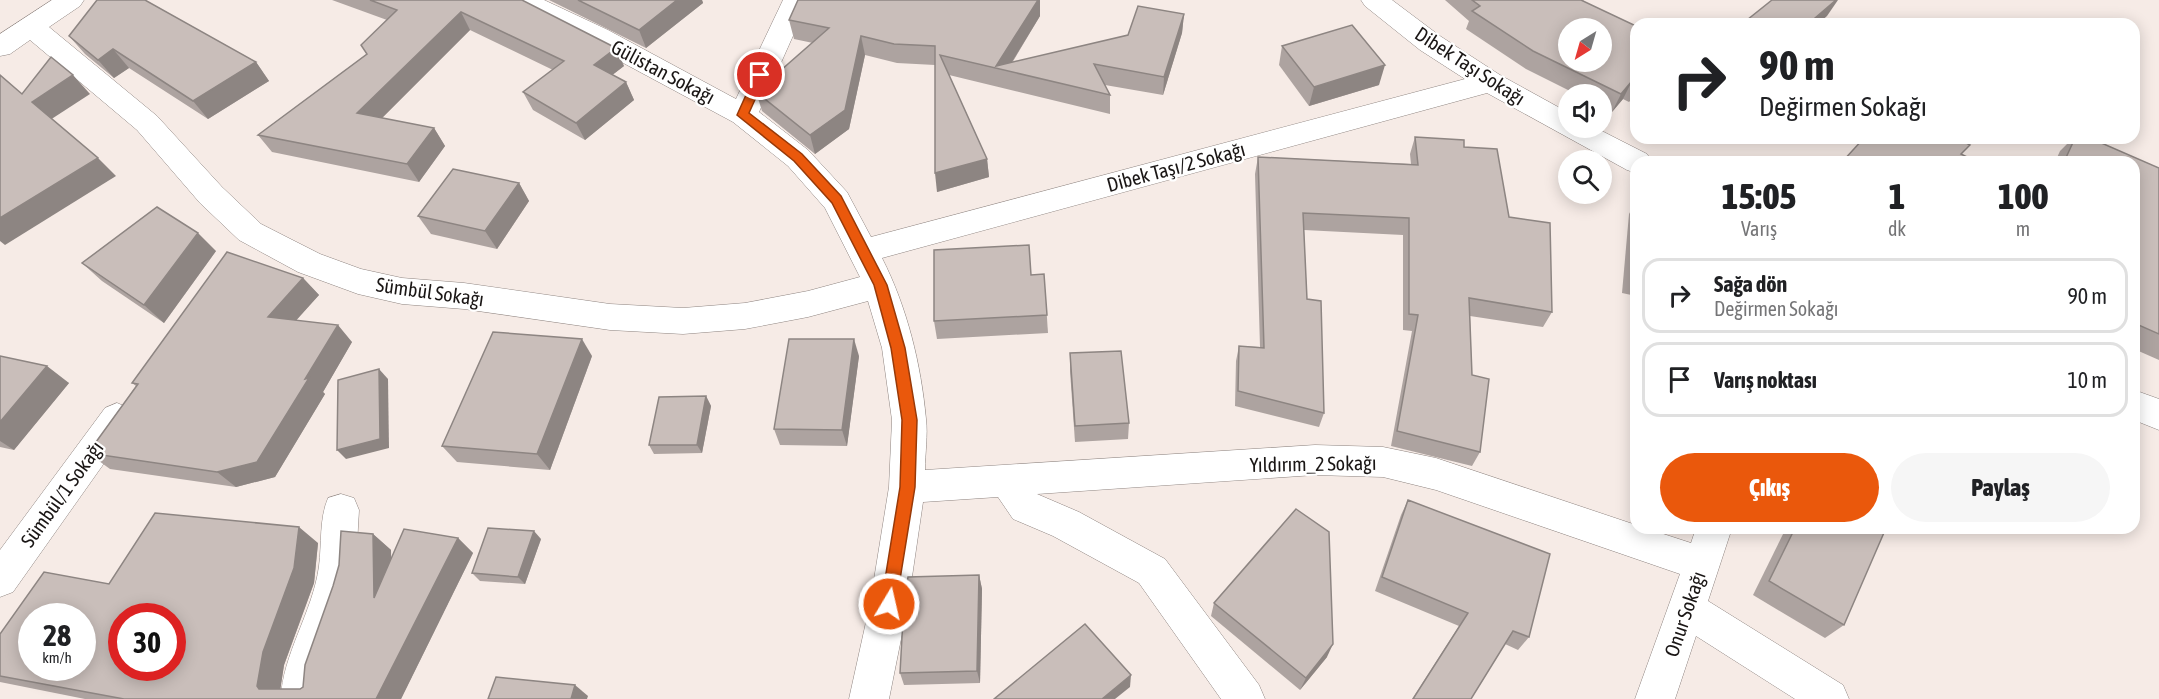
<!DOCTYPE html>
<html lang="tr">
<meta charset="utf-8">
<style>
body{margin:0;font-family:"Asap Condensed",sans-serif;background:#f6f6f6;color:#202124;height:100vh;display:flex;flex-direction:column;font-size:22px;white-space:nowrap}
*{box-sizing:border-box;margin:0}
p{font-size:20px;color:#757577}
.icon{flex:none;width:33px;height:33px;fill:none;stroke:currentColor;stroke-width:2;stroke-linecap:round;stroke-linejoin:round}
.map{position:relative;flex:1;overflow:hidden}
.details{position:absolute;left:1630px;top:156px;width:510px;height:378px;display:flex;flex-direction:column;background:#fff;border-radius:18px;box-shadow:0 3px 15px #0003}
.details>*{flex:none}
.top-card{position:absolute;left:1630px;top:18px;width:510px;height:126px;border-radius:18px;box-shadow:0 3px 15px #0003;background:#fff;color:#202124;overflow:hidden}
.needle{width:39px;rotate:217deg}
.fabs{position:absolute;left:1558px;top:18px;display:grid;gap:12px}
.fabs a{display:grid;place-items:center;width:54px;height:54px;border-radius:50%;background:#fff;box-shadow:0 3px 15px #0003;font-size:30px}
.speed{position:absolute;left:18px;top:603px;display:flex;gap:12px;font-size:30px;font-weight:700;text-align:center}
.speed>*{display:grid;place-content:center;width:78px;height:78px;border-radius:50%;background:#fff;box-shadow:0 3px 15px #0003;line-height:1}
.speed small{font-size:15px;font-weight:400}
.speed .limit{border:9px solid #d22;background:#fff;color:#111}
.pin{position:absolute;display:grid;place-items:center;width:51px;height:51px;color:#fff;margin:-26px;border:3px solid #fff;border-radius:50%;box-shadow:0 2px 6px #0007}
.me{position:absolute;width:66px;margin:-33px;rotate:9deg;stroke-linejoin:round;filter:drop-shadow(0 0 4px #0008)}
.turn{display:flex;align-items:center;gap:21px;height:126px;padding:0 30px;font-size:27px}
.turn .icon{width:78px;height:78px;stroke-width:2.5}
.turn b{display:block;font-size:42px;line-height:51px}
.eta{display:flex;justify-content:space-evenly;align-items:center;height:102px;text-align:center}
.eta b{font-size:36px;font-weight:800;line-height:42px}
.cta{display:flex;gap:12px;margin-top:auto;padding:12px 30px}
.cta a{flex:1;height:69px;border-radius:36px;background:#ea580c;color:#fff;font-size:24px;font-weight:800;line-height:69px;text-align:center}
.cta a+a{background:#f6f6f6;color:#202124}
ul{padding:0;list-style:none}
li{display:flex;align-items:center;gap:18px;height:75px;margin:0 12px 9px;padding:0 18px;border:3px solid #e0e0e0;border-radius:18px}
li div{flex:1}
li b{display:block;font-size:22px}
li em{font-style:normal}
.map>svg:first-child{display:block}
</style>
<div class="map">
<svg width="2159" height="699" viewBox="0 0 2159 699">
<rect width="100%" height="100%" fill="#f6ebe6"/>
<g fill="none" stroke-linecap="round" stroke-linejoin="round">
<g stroke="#8e8480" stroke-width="1">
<g id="minor">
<path d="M52,0H84L80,6L49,27L157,116L222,187L261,224L320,254L361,269L402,278L464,283L610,304L683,308L745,303L808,291L860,277L825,208L788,166L733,122L588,44L512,6L508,0H544L608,30L736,99L783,0H809L759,112L808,150L847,192L871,237L1465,79L1420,50L1365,6L1361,0H1392L1440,36L1500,75L1569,113V128H1596L1647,154L1652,162H1636V173L1627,170L1487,93L882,258C907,307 921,364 926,419C928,435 925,453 925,470L1315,445L1383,447L1436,458L1636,525V528H1645L1691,543L1696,528H1732L1708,601L1843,685L1849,699H1795L1696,636L1675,699H1635L1680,574L1436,490L1383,477L1315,475L1037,494L1079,512L1165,559L1259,685L1265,699H1221L1139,583L1053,536L1013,519L998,497L923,502L908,604L889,699H849L870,604L889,487L892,420L882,348L868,301L808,317L745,329L683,334L610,330L464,309L402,304L358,294L298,272L239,240L200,203L137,130L30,40L10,54L0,56V34Z"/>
<path d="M2134,390L2159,399V430L2134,420Z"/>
<path d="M117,403L129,408L134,418L129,428L13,592L0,597V550L105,408Z"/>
<path d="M341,494L354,498L359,510L355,579L350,600L323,677L321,699H281C282,655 313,612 319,566C322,544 319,519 328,498Z"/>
</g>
</g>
<use href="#minor" fill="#fff" fill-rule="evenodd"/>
</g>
<g fill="#ada3a0">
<path d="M332,0H522L624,66L612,75L626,82L634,100L585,140L533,110L523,92L553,70L470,30L382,118L434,128L445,146L419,182L272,152L258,135L367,54L387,20Z"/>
<path d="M549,0H702L703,3L646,48Z"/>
<path d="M1445,0H1584L1583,1L1636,26V95L1635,94L1629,102L1623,99L1612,112L1602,107V94H1576L1526,69L1466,29L1469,21Z"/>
<path d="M1184,14L1182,33L1163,95L1105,85L1110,95V114L949,75L987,159L989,177L937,192L935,65L897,63L865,55L849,129L815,154L762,111L756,92L813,43L794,39L789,20L1040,16L1012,63L1128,35Z"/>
<path d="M69,36L256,62L269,81L208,119L129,68L114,78L85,54Z"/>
<path d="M1282,46L1379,85L1309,106L1279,65Z"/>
<path d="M1415,137L1464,147L1509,217L1552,312L1543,327L1470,316L1472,375L1480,452L1472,466L1391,446L1412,331L1403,330V235L1304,230L1307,299L1324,413L1319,427L1235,406L1236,361L1239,346L1260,347L1255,174L1258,157L1411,164L1410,154Z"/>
<path d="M2073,138H2090L2159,168V360L2134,349V162H2055L2060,151Z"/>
<path d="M519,183L529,201L497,249L431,234L418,216Z"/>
<path d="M1636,201V296L1622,293L1629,214Z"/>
<path d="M216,251L164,323L102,281L82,263Z"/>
<path d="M1044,274L1048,333L937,339L934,321L1031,275Z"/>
<path d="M303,278L319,295L296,320L352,342L323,392L325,394L275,477L236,487L110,469L88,453L136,386L132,383Z"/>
<path d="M1070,353L1129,423L1128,439L1075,442L1070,371Z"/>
<path d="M0,356L69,383L14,450L0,447Z"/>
<path d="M592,356L550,470L457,462L442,446Z"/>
<path d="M859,356L847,446L780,445L774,429Z"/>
<path d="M706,396L711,406L702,453L654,454L649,445Z"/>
<path d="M1408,500L1529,637L1518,650L1505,644L1471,699H1412L1459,626L1375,591L1401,515Z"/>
<path d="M1786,528H1886L1844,625L1825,638L1753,595Z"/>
<path d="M373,534L391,550V559L458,538L473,553L401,699H85L0,682V634L109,584L318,543L314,583L284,665L280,689H300L303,687Z"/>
<path d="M541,539L525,584L480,581L472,573Z"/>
<path d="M979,575L982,589L980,683L904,685L900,673Z"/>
<path d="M1214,603L1327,657L1300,690L1211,616Z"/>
</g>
<g fill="#8d8582">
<path d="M677,0H702L703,3L646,48L639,30Z"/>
<path d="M1038,0H1040V16L1007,70L996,66Z"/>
<path d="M1836,0H1838L1827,16L1818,24H1808Z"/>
<path d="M461,12L470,30L369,131L357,113Z"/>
<path d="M1184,14L1182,33L1163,95L1164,77Z"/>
<path d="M861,36L865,55L849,129L815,154L810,135Z"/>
<path d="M616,48L624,66L602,83L594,65Z"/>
<path d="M113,49L129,68L114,78L98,60Z"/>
<path d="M256,62L269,81L208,119L193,101Z"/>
<path d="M1385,65L1379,85L1309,106L1314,87Z"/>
<path d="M73,75L90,94L50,120L32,102Z"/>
<path d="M1632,81L1623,99L1612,112L1621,94Z"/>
<path d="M626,82L634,100L585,140L576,123Z"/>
<path d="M1636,87V91L1629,102Z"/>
<path d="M434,128L445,146L419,182L407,164Z"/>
<path d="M98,158L116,176L5,245L0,241V218Z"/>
<path d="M987,159L989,177L937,192L935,173Z"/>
<path d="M519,183L529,201L497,249L485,231Z"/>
<path d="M198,233L216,251L164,323L144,305Z"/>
<path d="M303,278L319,295L284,334L268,317Z"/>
<path d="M338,325L352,342L323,392L325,394L275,477L236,487L217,472L305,379Z"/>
<path d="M582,339L592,356L550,470L537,454Z"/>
<path d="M854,339L859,356L847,446L842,430Z"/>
<path d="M47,366L69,383L14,450L0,441V422Z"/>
<path d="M379,369L388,379L389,448L346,459L337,450Z"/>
<path d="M706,396L711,406L702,453L697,445Z"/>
<path d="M299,527L318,543L314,583L284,665L279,699L259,689L257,686L263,652Z"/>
<path d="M534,531L541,539L525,584L518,577Z"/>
<path d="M373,534L391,550L392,612L374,598Z"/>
<path d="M458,538L473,553L401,699H376Z"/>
<path d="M979,575L982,589L980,683L977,671Z"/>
<path d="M1333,644L1327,657L1300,690L1306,678Z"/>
<path d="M1131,675L1130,687L1115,699H1102Z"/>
<path d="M575,685L588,696L587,699H571Z"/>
</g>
<g fill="#c9beba" stroke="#8d8582" stroke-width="1.5" fill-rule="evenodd">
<path d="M97,0H145L256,62L193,101L113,49L98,60L69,36Z"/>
<path d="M370,0H522L616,48L594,65L626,82L576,123L523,92L564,61L461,12L357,113L434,128L407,164L258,135L367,54L361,45L397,10Z"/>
<path d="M578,0H677L639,30Z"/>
<path d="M798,0H1038L996,66L1128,35L1138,6L1184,14L1164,77L1094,64L1110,95L940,55L987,159L935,173V46L894,44L861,36L845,110L810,135L756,92L829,28L789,20Z"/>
<path d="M1472,0H1581L1636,26V83L1632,81L1621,94L1533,51L1472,11L1480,6ZM1569,28H1602V62H1569Z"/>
<path d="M1772,0H1836L1808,24H1742Z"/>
<path d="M1352,25L1385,65L1314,87L1282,46Z"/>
<path d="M51,57L73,75L32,102L98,158L0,218V75L22,94Z"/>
<path d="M1415,137L1464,140V147L1497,149L1509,217L1550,223L1552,312L1469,298L1472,375L1489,379L1480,452L1397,431L1418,315L1409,314V218L1303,213L1307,299L1321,301L1324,413L1238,391L1239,346L1264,348L1258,157L1418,165Z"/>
<path d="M1864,138H1957L1970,145L1961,154L1969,158L1965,162H1842Z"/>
<path d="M2075,138H2090L2159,168V334L2134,323V162H2064Z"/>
<path d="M453,169L519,183L485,231L418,216Z"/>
<path d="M157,207L198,233L144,305L82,263Z"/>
<path d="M1636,210V279L1631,278Z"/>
<path d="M1029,245L1031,275L1044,274L1047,315L934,321V250Z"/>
<path d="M227,252L303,278L268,317L338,325L305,379L309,378L257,462L217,472L88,453L138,384L132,383Z"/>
<path d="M493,332L582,339L537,454L442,446Z"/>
<path d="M789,339H854L842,430L774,429Z"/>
<path d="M1121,351L1129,423L1075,426L1070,353Z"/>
<path d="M0,356L47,366L0,422Z"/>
<path d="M379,369L380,439L337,450L338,380Z"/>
<path d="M706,396L697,445H649L659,397Z"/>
<path d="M1408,500L1550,554L1529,637L1513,631L1471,699H1413L1468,613L1382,577Z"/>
<path d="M1296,509L1329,532L1333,644L1306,678L1214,603Z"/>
<path d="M155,513L299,527L294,568L263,652L257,686L259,689H300L303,687L305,665L333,586L339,565L341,531L373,534L374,598L404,529L458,538L376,699H124L0,676V634L44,572L109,584ZM32,616H82V668H32ZM122,616H172V668H122Z"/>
<path d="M488,528L534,531L518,577L472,573Z"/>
<path d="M1795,528H1886L1844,625L1769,581Z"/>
<path d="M979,575L977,671L900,673L904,601L908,577Z"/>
<path d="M1085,624L1131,675L1102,699H994Z"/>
<path d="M496,677L575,685L571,699H488Z"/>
</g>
<path fill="#ea580c" stroke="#983908" stroke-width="1.5" d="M760,71L766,75L749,113L802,154L841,196L887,285L905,348L917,420L915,487L896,604L894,609L889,611L883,609L881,604L900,487L902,420L891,348L874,285L832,203L794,161L737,115L755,75Z"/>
<g text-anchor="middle" stroke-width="4.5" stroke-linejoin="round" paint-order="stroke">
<g font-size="20" fill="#1a1615" stroke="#fff">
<text transform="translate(1470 66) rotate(33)" y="7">Dibek Taşı Sokağı</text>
<text transform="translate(663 72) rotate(28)" y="7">Gülistan Sokağı</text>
<text transform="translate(1176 167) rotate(-15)" y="7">Dibek Taşı/2 Sokağı</text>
<text transform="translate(430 292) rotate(8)" y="7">Sümbül Sokağı</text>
<text transform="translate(1313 464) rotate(-1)" y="7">Yıldırım_2 Sokağı</text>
<text transform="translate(62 494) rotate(-54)" y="7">Sümbül/1 Sokağı</text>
<text transform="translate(1685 614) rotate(-71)" y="7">Onur Sokağı</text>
</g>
</g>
</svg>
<div class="fabs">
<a><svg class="needle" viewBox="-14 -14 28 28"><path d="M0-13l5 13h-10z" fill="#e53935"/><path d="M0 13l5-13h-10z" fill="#757577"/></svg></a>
<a><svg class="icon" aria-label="sound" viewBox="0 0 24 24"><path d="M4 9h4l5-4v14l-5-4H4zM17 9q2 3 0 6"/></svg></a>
<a><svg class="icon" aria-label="search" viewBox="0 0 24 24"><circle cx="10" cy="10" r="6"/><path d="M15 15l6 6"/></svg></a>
</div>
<div class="speed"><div>28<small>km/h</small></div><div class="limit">30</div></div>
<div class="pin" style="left:760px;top:75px;background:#d93025"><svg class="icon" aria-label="arrive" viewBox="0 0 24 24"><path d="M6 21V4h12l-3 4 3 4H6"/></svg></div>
<svg class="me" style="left:889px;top:604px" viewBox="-20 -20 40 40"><circle r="17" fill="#ea580c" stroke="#fff" stroke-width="3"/><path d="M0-11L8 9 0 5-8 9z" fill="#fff"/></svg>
<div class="top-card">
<div class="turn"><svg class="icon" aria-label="right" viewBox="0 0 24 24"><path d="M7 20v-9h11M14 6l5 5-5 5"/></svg><div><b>90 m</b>Değirmen Sokağı</div></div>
</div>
<section class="details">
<div class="eta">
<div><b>15:05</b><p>Varış</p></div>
<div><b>1</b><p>dk</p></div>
<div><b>100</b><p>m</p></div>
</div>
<ul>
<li><svg class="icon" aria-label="right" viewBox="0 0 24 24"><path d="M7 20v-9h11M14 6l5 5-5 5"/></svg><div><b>Sağa dön</b><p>Değirmen Sokağı</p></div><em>90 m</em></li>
<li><svg class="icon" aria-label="arrive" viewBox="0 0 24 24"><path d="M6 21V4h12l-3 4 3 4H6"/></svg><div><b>Varış noktası</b></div><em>10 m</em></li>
</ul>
<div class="cta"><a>Çıkış</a><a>Paylaş</a></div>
</section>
</div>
